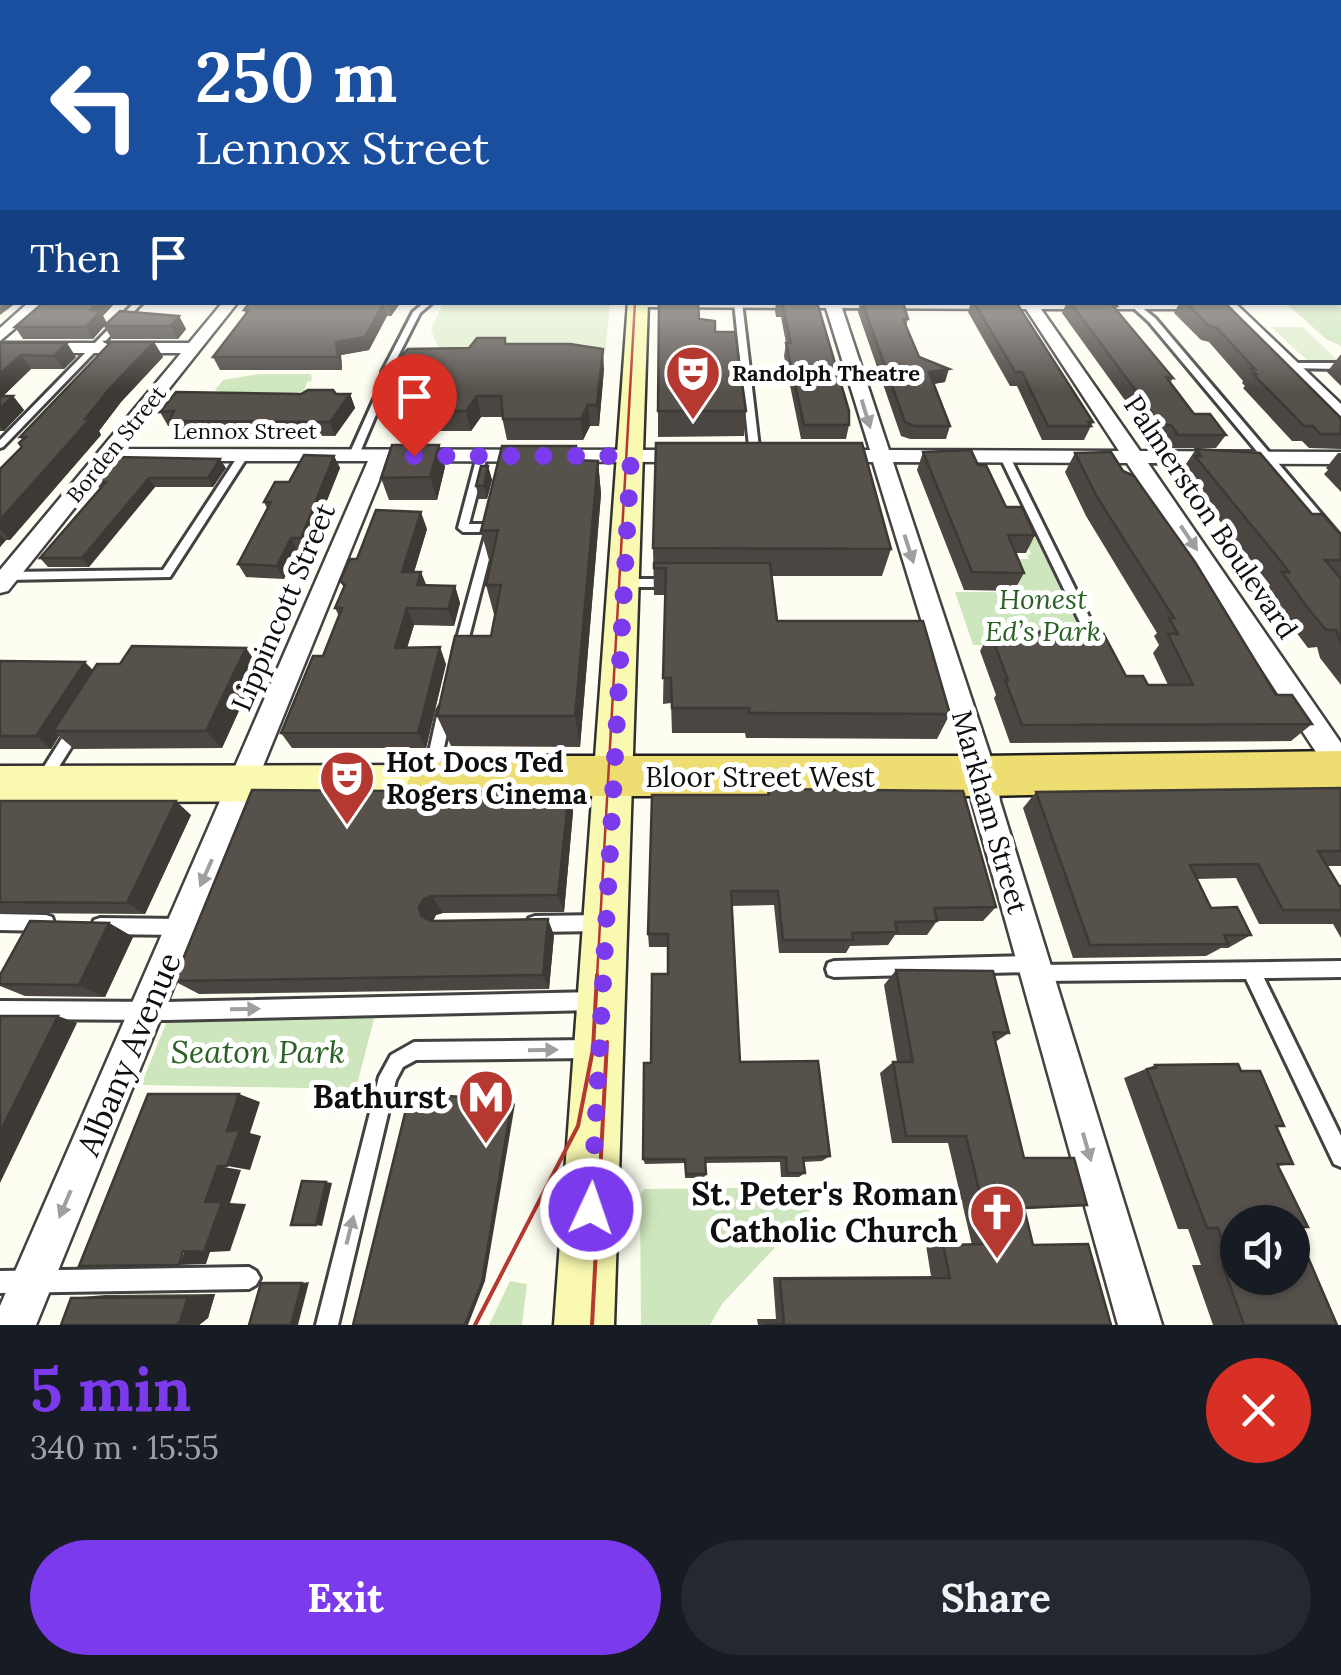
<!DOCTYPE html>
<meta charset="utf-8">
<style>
body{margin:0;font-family:Lora,serif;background:#242831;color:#f1f3f6;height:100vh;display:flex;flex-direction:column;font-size:38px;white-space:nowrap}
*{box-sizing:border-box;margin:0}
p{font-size:32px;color:#9ea1a6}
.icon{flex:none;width:55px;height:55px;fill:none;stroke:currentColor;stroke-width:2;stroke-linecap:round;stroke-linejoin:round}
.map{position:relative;height:1325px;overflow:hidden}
.panel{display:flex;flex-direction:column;background:#171b24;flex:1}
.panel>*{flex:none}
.banner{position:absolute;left:0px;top:0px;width:1342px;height:305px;box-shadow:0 2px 8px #0004;background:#1a4fa0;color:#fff;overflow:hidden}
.tools{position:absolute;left:1220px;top:1205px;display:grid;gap:20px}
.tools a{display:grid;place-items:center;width:90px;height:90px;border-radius:50%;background:#171b24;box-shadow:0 2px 8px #0004;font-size:50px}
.pin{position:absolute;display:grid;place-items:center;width:85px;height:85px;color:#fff;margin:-102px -42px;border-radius:50% 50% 50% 0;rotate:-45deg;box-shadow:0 0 10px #0007}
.pin .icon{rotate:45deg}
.me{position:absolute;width:110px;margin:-55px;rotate:3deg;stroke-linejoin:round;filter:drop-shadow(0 0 8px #0008)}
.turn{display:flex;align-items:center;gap:35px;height:210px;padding:0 30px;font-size:45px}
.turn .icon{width:130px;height:130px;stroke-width:2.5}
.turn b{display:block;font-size:70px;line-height:85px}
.then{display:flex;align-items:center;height:95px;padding:0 30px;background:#0003;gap:20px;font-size:38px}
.round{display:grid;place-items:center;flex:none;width:105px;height:105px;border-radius:52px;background:#242831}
.summary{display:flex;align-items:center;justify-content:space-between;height:170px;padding:0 30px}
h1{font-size:60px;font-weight:800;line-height:75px;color:#7c3aed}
.primary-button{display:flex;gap:20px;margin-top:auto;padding:20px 30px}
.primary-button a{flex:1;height:115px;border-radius:60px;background:#7c3aed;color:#fff;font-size:40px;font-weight:800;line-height:115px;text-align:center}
.primary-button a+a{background:#242831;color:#f1f3f6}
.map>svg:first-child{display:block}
</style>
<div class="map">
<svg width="1341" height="1325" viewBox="0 0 1341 1325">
<rect width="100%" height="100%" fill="#fefdf1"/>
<g fill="#cee6bd">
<path d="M1341,292V346L1326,339L1286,303L1340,302Z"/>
<path d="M259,374H311L312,381L307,382L304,391L250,402L215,390L223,380Z"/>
<path d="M1018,524H1032L1090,645H973L955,592H1022L1008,559H1029L1027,555L1031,554Z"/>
<path d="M375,1015L356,1089L141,1085L169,1016Z"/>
<path d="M813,1187L814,1206L722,1304L710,1325H641L640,1196L644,1189Z"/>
<path d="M510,1281L527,1284L522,1325H489Z"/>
</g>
<g fill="#dfeece">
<path d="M443,303H610L605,354L465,356L444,361L431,330Z"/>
<path d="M1271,327H1303L1341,364L1310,363Z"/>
</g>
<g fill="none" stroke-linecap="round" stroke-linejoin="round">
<g stroke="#424242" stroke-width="6">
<g id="service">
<rect x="1340" y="273" width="1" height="5"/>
<path d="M135,302H143L3,447L0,448V440Z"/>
<path d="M425,302H433L420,313L390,372L392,377L358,457L356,459H350L348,457L384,377L382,372L413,312Z"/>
<path d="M734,302H742L760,456L755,459L750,456Z"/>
<path d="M1127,302H1135L1155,318L1341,537V548L1337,547L1149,322Z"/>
<path d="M1290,363H1341V369L1287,368L1286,366Z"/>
<path d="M243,453L248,456L170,577L7,580L1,576L7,572L163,570L238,456Z"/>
<path d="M482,453L487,456L469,524H492L497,528L465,653L459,658L453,653L486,532H463L458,528L477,456Z"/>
<path d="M1005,454L1010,457L1103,645L1101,648L1097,650L1091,645L1000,457Z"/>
<path d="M625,579H667L673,583L667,587H625L619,583Z"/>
<path d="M445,706L450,707L452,711L437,779L435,783L430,785L425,783L423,779L438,711L440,707Z"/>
<path d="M74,725L79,727L81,731L79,735L50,781L45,783L40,781L38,777L40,773L69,727Z"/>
<path d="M0,914L46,915L52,917L54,923L52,929L46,931L0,930Z"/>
<path d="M600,915L606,917L608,923L606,929L600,931L535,932L529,930L527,924L529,918L535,916Z"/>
<path d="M100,918L180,919L186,921L188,927L186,933L180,935L100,934L94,932L92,926L94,920Z"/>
<path d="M1031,956L1037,958L1039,965L1341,961V977L1264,978L1341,1136V1167L1334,1164L1246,979L1039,981L1033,979L1031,972L834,977L828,975L826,969L828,963L834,961Z"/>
<path d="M595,992L601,995L604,1001L601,1007L595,1010L166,1020L0,1019V1001L166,1002Z"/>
<path d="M588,1040L594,1043L597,1049L594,1055L588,1058L416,1060L403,1067L396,1080L338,1325H316L379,1077L391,1055L414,1042Z"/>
<path d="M249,1267L256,1271L260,1278L256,1285L249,1289L0,1293V1271Z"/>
</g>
</g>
<g stroke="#424242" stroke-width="5">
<g id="minor">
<path d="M29,302H46L0,341V328Z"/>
<path d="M223,302H238L121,449L686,450L696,456L686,462L387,461L36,1325H0V1306L368,461H112L8,591L0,593V570L181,353H0V343H189Z"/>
<path d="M1234,302L1341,404V419L1335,418L1224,309H1041L1140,451L1341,452V464L1148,463L1341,743V778L1331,775L1127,463L893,462L997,776L1000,801L1162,1325H1118L972,801L969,776L873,462H831L821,456L831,450H870L826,308L638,307L631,303ZM842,308L1026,309L1119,451L889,450Z"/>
</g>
</g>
<g stroke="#313131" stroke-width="5">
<g id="secondary">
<path d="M628,302H648L614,1325H554Z"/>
<path d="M430,765L444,771L450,783L444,795L430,801L0,802V766Z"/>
</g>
</g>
<g stroke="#202020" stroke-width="5">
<path id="primary" d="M1341,751V789L983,796H525L430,803L414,797L407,783L414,769L430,763L525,756H983Z"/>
</g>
<use href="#service" fill="#fff" fill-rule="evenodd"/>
<use href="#minor" fill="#fff" fill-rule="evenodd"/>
<use href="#secondary" fill="#f9f9b1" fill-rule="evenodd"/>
<use href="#primary" fill="#eede71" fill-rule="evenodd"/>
<path stroke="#b53930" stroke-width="2.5" d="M597,977L635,302"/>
<g stroke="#b53930" stroke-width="4">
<path d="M475,1325L578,1126L593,1049L597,975"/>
<path d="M592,1325L607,1042"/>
</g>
</g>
<g fill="#4b4641">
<path d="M250,302H401L391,316H387L369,350L341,355L342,370H220L213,357L246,314L244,310Z"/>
<path d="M776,302H817L849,425L846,439H801L784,356L786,343L781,317H776L775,311Z"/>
<path d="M860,302H903L908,319L906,326L919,357L945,382L934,384L950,426L946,439H910L901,436L858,312Z"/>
<path d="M971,302H1016L1093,422L1084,440H1042L1017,386H1010L968,312Z"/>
<path d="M1067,302H1114L1117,306L1116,310L1173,378L1170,383L1194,414L1226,435L1216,448H1170L1163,440L1150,435L1062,313Z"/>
<path d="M1180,302H1224L1341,418V449L1309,448L1302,441H1292L1243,388L1245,386L1242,383L1243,381L1209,342L1201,340L1174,313Z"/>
<path d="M103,316L107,323L93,339H23L15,327Z"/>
<path d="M179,316L186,329L178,339H112L104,326Z"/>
<path d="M699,319L715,332L746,411L744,436L658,437V411Z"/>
<path d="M106,342H154L163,357L121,402L99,431L101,435L10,540H6L0,547V469L22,447L23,440L20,437L108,345Z"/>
<path d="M0,343L76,357L64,369H31L3,396H13L24,410L4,431H0Z"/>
<path d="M506,344L604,369L599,426H590L583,440H507L502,417H481L471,431H397L390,411L469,348Z"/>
<path d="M1341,354V386L1327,372Z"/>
<path d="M336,394H350L355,408L335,436L178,435L172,425L168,426L160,412Z"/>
<path d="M439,445L445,467L437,500H389L381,478Z"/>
<path d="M1196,449L1312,514L1341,535V578H1340L1341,579V685L1320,658L1317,647L1308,648L1290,624L1266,590L1270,585L1183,474L1186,469L1184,467Z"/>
<path d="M923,452L978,465L1006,507L1035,535L1026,553H1016L1024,573L1014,591L964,590L917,470Z"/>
<path d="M1075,453L1276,695L1312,724L1291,741L1010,743L994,698L996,695L980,651L990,632L1126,676L1148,685H1168L1153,653L1159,645L1154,636L1157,633L1086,516L1065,472Z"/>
<path d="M1338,453H1341V492L1324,474L1328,470L1326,468Z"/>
<path d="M334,456L340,468L307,550H297L284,579L246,577L238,564L267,508L264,502L289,482Z"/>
<path d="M578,460L598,461L601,494L580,747L451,746L437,716L491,636L495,618L486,585L490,564L481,531Z"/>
<path d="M488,466L492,480L487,499H479L476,486Z"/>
<path d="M226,468L213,487H155L89,567H48L40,558L100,489L95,482Z"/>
<path d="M427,529L414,572L426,585L455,586L460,603L454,626L414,625L407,648L446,664L426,748H292L281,733L323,656L339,616L335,608L344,588L340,581L357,559Z"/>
<path d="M653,548L891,549L882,576H771L777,621L950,714L937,739L746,738L745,733H672L671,703L663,704L665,595H654Z"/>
<path d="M0,661L93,670L259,667L222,748L74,749L59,736L51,749H0Z"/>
<path d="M1341,788V866H1327L1339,886H1341V938L1333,924H1259L1236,878L1197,879L1211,908L1251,935L1228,948H1221L1206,956L1073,958L1023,808L1036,792Z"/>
<path d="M768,789L996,907L983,921H937L927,935H895L888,945L850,946L846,953H779L774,905L731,906L740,1062L830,1156L822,1161L804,1162L805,1173L799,1177H781L780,1162L705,1163L706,1174L704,1178H685V1163L645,1164L643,1159L651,1063L668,974V947H649L648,934L767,795Z"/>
<path d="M569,792L573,812L564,912L443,913L436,915L433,921L554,935L549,989L199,994L174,981Z"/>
<path d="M0,801L191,815L145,914L0,913Z"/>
<path d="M109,923L133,937L105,997L25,996L0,986V975Z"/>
<path d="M896,970L1009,1033L995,1042L1024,1158L1087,1205L1024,1209L1033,1245L1111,1325H758L757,1319H776L773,1277L931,1276L926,1245H972L948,1143H892L880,1073L893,1062H897L884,985Z"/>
<path d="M1155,1065L1241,1071L1284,1126L1277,1127L1293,1164L1278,1166L1296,1227L1337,1325H1213L1192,1265H1201L1188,1229H1178L1124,1078Z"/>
<path d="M215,1294L208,1318L199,1325H61L71,1298L105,1295Z"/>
</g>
<g fill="#3d3935">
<path d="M2,295V302H19L12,306L0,315V297Z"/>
<path d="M97,302H116L103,316L107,323L93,339L86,327L90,310Z"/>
<path d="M388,302H401L391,316L387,303Z"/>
<path d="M383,303L387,316L369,350L341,355L342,370L338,357L336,342Z"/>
<path d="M179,316L186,329L178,339L171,326Z"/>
<path d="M154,342L163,357L121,402L99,431L101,435L10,540L0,530V520L111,387Z"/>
<path d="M67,343L76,357L64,369L54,356Z"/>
<path d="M603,349L604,369L599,426L597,405Z"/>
<path d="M21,355L31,369L0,399V374Z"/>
<path d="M949,369L945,382L925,385L929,372Z"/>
<path d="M350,394L355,408L335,436L330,422Z"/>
<path d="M13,396L24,410L4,431L0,426V409Z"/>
<path d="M477,396L481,417L471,431L466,411Z"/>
<path d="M588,405L590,426L583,440L581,419Z"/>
<path d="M439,445L445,467L437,500L430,477Z"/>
<path d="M334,456L340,468L307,550L301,538Z"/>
<path d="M220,459L226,468L213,487L208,478Z"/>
<path d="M598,461L601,494L580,747L575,716Z"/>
<path d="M488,466L492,480L487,499L484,486Z"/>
<path d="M149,478L155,487L89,567L82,558Z"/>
<path d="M421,512L427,529L409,589L402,572Z"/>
<path d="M0,534L6,540L0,547Z"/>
<path d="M291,538L297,550L284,579L277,566Z"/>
<path d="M421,572L428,589L417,585Z"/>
<path d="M455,586L460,603L454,626L448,609Z"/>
<path d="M407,608L414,625L402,664L395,648Z"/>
<path d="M440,647L446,664L426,748L418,733Z"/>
<path d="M246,648L259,667L222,748L206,731Z"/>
<path d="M85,662L98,675L53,731L59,736L51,749L36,736Z"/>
<path d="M569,792L573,812L564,912L558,895Z"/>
<path d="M176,801L191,815L145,914L127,903Z"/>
<path d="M432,896L443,913L436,915L431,924L421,916L419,907L424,899Z"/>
<path d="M548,919L554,935L549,989L543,975Z"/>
<path d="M109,923L133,937L105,997L79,985Z"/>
<path d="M58,1016L77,1023L0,1183V1132Z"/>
<path d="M239,1094L260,1102L250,1133L261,1136L250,1170L227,1166V1131Z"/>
<path d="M512,1101L515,1104L485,1281L468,1325H465Z"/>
<path d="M218,1166L241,1170L230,1203L246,1204L230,1251L210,1252L206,1264L179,1265L205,1202Z"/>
<path d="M326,1182L332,1183L322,1226L316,1225Z"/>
<path d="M309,1282L298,1325H291L302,1283Z"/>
<path d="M215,1294L208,1318L199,1325H176L188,1297Z"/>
</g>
<g fill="#57514c" stroke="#3d3935" stroke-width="2.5" fill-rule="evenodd">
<rect x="0" y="205" width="2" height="48"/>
<rect x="1340" y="205" width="1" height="46"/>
<path d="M2,264V295L0,297V266Z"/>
<path d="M44,302H97L90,310L100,311L86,327H15Z"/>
<path d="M250,302H388L383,303L365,337L336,342L338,357H213L249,310H244Z"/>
<path d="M659,302H698L699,319L715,321V332H735L746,411H658Z"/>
<path d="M777,302H817L849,411V425H804L786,343H791L782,304H778Z"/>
<path d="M862,302H903L908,319H903L919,357L949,369L929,372L950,426H914L905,422Z"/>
<path d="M974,302H1016L1093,422H1088L1091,426H1048L1022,372H1015Z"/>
<path d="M1070,302H1114L1117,306H1113L1173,378L1166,377L1194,414H1210L1226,435H1178L1172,426L1159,422Z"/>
<path d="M1185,302H1224L1341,418V434H1320L1313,426H1304L1253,374H1256L1251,369H1255L1217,328L1209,326Z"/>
<path d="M120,311L179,316L171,326H104Z"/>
<path d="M477,338H505V344H570L603,349L597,405H588L581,419H503L501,396H477L466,411H390L395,362L408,349L469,348Z"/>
<path d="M106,342H154L111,387L85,419H90L0,520V469L22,447L19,443L26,437H20L109,344Z"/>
<path d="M0,343H67L54,356L21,355L0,374Z"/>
<path d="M308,390H333L336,394H350L330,422L169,421L174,411L160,412L176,392L301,394Z"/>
<path d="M0,396H13L0,409Z"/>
<path d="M656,443H862L891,549L653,548Z"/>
<path d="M392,445H439L430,477L381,478Z"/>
<path d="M502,446H576L574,460L598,461L575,716H437L455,636H491L501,585H486L498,530L481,531Z"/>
<path d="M1196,449L1260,453L1312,514H1322L1341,535V560H1325L1341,579V643L1336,630H1326L1307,607L1282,572H1289L1283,564L1195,456H1201Z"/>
<path d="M971,450L978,465H986L1006,507H1022L1035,535H1008L1024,573L972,572L923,452Z"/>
<path d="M1111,452L1123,471L1134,476L1195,562L1276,695H1292L1312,724L1022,725L1005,680H1008L990,632L1102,631L1126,676H1143L1148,685H1193L1168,634H1178L1169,618H1174L1097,497L1075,453Z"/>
<path d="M304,455L334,456L301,538H291L277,566L238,564L271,502H264L275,482H289Z"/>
<path d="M115,457L220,459L208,478H149L82,558H40L106,482H95Z"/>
<path d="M481,466H488L484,486H476Z"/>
<path d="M376,510L421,512L402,572H421L417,585L455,586L448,609L407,608L395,648L440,647L418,733H281L313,656H323L342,608H335L345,585L340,581L350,559H357Z"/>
<path d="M654,563H770L777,621H923L950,714L749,713V708H672L671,678H663L666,568H654Z"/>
<path d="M132,646L246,648L206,731H53L97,664H120Z"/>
<path d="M0,661L85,662L36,736H0Z"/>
<path d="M1341,788V851H1318L1339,886H1341V910H1283L1258,864L1190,865L1211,908L1237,907L1251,935H1224L1228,944L1090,945L1036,792Z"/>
<path d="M768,789L963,791L996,907L934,908L937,921L895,922L897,932L852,933L853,940H783L778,891H731L740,1062L818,1061L830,1156L803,1158L805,1173H787L786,1157L705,1158L706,1174H686L685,1159H643L644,1063H651L652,974H668V934H648L652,795H769Z"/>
<path d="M252,790L569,792L558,895L432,896L424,899L419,907L421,916L431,921L548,919L543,975L174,981Z"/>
<path d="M0,801H176L127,903L0,902Z"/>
<path d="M30,921L109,923L79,985L0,984V975Z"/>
<path d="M896,970L993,971L1009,1033L993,1032L1024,1158H1074L1087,1205L1024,1208L1033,1245L1088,1244L1111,1325H764L784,1324L780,1279L950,1278L943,1245L992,1244L966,1136H906L893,1062H913Z"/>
<path d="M0,1016H58L0,1132Z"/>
<path d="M1238,1064L1241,1071H1260L1284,1126H1276L1293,1164H1277L1308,1227H1295L1337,1325H1244L1223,1266H1232L1218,1228H1207L1147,1069L1156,1068L1155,1065ZM1238,1222H1292V1278H1238Z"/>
<path d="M410,1093L512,1101L482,1282L465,1325H353Z"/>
<path d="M148,1094H239L227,1131L240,1130L227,1166H218L205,1202H222L204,1252L183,1251L179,1265L79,1266Z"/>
<path d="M302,1181L326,1182L316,1225H291Z"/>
<path d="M261,1283H302L291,1325H249Z"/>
<path d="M188,1297L180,1322L176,1325H61L71,1298Z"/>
</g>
<defs><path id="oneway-solid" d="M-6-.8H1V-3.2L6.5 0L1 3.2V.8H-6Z" transform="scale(2.5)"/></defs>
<g fill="#9f9f9f">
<use href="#oneway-solid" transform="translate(866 414) rotate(73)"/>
<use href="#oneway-solid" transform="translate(1189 538) rotate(56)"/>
<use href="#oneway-solid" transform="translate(909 549) rotate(72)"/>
<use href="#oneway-solid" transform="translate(206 873) rotate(114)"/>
<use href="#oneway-solid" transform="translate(245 1009) rotate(-1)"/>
<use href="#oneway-solid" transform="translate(543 1050) rotate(-1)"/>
<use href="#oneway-solid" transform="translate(1087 1147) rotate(74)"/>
<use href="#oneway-solid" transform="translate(65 1204) rotate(113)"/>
<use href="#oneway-solid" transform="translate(350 1230) rotate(-76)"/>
</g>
<linearGradient id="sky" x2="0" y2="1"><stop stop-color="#95c2ec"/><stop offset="0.52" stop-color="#fffef9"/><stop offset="1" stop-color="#fffef9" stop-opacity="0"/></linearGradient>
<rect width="1341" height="391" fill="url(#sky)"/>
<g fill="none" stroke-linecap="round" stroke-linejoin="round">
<path stroke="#7c3aed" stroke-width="18" stroke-dasharray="0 32.4" d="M414,456H631L591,1209"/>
</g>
<defs>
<g id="theatre-pin" transform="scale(2.875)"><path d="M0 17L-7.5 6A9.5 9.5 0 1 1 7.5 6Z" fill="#b53930" stroke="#fff"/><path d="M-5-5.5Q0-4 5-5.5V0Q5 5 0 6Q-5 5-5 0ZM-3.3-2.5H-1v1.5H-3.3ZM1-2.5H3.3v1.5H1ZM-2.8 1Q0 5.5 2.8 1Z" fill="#fff"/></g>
<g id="metro-pin" transform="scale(2.875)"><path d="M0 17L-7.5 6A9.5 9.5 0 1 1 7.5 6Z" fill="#b53930" stroke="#fff"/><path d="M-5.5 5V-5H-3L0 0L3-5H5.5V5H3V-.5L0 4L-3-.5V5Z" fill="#fff"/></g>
<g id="church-pin" transform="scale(2.875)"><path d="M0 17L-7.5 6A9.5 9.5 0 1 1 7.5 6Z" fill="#b53930" stroke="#fff"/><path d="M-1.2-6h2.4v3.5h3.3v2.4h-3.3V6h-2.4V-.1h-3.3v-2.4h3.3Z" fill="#fff"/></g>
</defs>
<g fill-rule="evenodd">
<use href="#theatre-pin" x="693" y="373"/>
<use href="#theatre-pin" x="347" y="778"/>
<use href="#metro-pin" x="486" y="1097"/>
<use href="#church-pin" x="997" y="1212"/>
</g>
<g text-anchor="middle" stroke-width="10" stroke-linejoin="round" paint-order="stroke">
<g font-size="22" font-weight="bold" fill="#0f0f0f" stroke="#fff" text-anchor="start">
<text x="732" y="381">Randolph Theatre</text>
</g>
<g font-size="22" fill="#0f0f0f" stroke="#fff">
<text x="245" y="439">Lennox Street</text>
<text transform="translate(116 444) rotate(-51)" y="8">Borden Street</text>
</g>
<g font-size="28" fill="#0f0f0f" stroke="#fff">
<text transform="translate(1211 517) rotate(56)" y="10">Palmerston Boulevard</text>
<text transform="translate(283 607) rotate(-67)" y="10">Lippincott Street</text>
<text x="760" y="787">Bloor Street West</text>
<text transform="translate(990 812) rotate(74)" y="10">Markham Street</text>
</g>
<g font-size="28" font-style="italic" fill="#296223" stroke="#fff">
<text x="1043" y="609">Honest<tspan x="1043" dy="32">Ed’s Park</tspan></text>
</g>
<g font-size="28" font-weight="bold" fill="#0f0f0f" stroke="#fff" text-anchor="start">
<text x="386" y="772">Hot Docs Ted<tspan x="386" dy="32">Rogers Cinema</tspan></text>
</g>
<g font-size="32" font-style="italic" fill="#296223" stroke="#fff">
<text x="258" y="1063">Seaton Park</text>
</g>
<g font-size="32" fill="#0f0f0f" stroke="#fff">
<text transform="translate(129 1054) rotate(-67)" y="11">Albany Avenue</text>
</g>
<g font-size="32" font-weight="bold" fill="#0f0f0f" stroke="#fff" text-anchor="end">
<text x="447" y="1108">Bathurst</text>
<text x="958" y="1205">St. Peter's Roman<tspan x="958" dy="37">Catholic Church</tspan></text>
</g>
</g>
</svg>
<div class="tools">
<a><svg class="icon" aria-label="sound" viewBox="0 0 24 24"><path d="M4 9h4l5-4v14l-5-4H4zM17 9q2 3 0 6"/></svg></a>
</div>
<div class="pin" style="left:414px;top:456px;background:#d93025"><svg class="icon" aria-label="arrive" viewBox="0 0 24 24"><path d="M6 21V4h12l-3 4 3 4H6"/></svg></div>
<svg class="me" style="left:591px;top:1209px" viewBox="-20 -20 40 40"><circle r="17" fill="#7c3aed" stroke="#fff" stroke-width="3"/><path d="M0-11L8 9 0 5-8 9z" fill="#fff"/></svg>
<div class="banner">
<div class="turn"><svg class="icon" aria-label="left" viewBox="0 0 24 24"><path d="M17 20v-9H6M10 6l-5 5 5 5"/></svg><div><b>250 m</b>Lennox Street</div></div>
<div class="then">Then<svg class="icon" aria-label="arrive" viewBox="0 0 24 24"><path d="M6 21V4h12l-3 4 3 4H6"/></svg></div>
</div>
</div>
<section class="panel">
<div class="summary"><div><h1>5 min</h1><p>340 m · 15:55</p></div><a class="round" style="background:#d93025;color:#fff"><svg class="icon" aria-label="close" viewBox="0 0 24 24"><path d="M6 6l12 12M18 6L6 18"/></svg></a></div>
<div class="primary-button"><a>Exit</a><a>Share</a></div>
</section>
